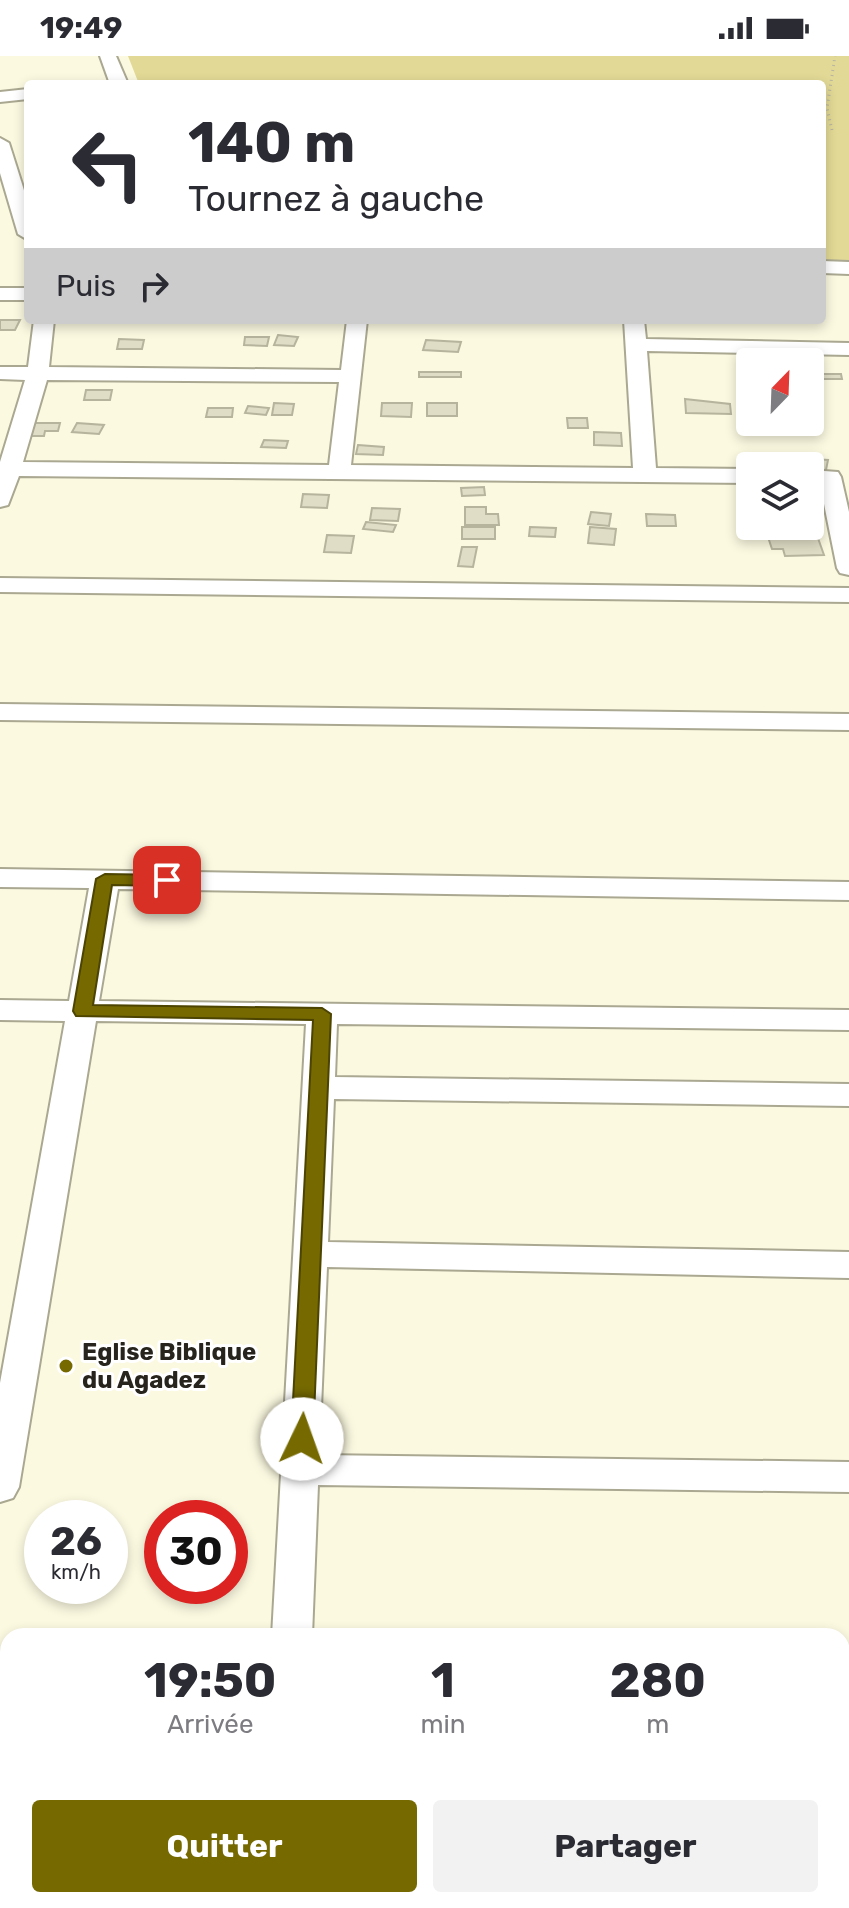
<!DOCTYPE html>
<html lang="fr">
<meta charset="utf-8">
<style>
body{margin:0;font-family:Rubik,sans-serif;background:#f2f2f3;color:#2b2b33;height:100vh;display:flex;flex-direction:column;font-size:30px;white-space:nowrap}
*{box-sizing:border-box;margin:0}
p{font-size:26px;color:#7c7c81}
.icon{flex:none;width:44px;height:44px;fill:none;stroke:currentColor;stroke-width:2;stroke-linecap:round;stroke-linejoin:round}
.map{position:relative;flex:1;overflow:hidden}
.sheet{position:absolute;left:0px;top:1572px;width:850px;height:280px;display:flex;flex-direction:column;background:#fff;border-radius:24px 24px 0 0;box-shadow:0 4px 12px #0003}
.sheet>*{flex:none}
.banner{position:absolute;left:24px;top:24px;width:802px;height:244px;border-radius:8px;box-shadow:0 4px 12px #0003;background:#fff;color:#2b2b33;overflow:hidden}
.needle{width:52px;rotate:23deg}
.tools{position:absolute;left:736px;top:292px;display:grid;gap:16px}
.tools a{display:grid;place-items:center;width:88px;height:88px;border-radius:8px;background:#fff;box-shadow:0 4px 12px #0003;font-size:40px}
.speed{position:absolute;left:24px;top:1444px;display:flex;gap:16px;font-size:40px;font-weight:700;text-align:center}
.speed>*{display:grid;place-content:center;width:104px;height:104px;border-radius:50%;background:#fff;box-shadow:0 4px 12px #0003;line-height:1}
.speed small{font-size:20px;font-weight:400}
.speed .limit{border:12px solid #d22;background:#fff;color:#111}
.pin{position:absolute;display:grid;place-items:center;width:68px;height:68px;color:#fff;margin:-34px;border-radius:16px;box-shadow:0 4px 12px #0006}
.me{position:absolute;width:88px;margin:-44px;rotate:3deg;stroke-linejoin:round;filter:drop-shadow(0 0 6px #0008)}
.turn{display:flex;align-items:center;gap:28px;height:168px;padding:0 32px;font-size:36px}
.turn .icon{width:104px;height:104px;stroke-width:2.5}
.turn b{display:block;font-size:56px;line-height:68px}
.then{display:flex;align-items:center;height:76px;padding:0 32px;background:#0003;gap:16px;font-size:30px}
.eta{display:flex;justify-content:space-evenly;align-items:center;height:136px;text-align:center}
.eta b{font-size:48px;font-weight:700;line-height:56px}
.primary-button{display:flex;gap:16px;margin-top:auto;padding:16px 32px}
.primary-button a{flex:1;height:92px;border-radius:8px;background:#756900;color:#fff;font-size:32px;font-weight:700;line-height:92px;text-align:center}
.primary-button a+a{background:#f2f2f3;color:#2b2b33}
.status{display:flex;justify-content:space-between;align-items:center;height:56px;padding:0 40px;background:#fff;direction:ltr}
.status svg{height:22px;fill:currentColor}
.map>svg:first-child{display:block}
</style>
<div class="status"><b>19:49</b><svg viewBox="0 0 49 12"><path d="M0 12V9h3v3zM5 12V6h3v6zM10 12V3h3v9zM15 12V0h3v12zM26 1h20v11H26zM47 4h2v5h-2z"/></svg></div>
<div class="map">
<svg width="849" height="1852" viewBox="0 0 849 1852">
<rect width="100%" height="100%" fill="#fbf9e0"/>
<path fill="#e2d996" d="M128,0H849V209L822,208V28H139Z"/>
<g fill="#e0ddc6" stroke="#b6b49d" stroke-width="2">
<path d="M0,264H20L15,274H0Z"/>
<path d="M278,279L298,281L294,290L274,289Z"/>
<path d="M245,281H269L267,290L244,289Z"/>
<path d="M119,283L144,284L142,293H117Z"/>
<path d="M426,284L461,286L458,296L423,294Z"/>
<rect x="419" y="316" width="42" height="5"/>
<path d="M810,318H841L842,323H810Z"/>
<path d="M86,334H112L110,344H84Z"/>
<path d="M685,343L730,348L731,358L686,357Z"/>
<path d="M274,347L294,348L292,359H272Z"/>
<path d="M382,347H412L411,361L381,360Z"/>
<rect x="427" y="347" width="30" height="13"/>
<path d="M248,350L269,352L266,359L245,357Z"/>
<path d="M208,352H233L232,361H206Z"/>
<path d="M567,362H587L588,372H568Z"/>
<path d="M33,367H60L58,375H45L44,380H31Z"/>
<path d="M77,367L104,369L99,378L72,376Z"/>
<path d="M594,376L621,377L622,390L594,389Z"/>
<path d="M264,384L288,385L286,392L261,391Z"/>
<path d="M358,389L384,391L383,399L356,398Z"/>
<path d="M813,403L828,404L826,414L812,413Z"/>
<path d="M484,431L485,439L462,440L461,432Z"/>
<path d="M303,438L329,439L327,452L301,451Z"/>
<path d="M465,451H486V458H498L499,469H465Z"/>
<path d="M372,452L400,453L398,465L370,464Z"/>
<path d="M591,456L611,458L609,470L588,468Z"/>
<path d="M646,458L675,459L676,470H647Z"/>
<path d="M366,466L396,469L393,476L363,473Z"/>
<rect x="462" y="471" width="33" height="12"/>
<path d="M530,471L556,472L555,481L529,480Z"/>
<path d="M590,471L616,473L614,489L588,487Z"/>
<path d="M814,471L824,499L785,500L783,493H772L765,472Z"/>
<path d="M327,479L354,480L351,497L324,496Z"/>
<path d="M462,491H477L473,511L458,510Z"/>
</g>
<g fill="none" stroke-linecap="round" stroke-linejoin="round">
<g stroke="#aaa891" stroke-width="4">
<g id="street">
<path d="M100,0H116L128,28H110Z"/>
<path d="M28,33V43L0,46V36Z"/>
<path d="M0,82L9,87L28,147V184L18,178L0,117Z"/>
<path d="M822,205L849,206V218L822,217Z"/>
<rect x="0" y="232" width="28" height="12"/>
<path d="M34,264H54L49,311L341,314L347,264H367L351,409L633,412L624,264H644L646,283L849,287V299L647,295L656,412L750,413V427L19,420L8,449L0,451V406L25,324L0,323V311H28ZM47,324L339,326L329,409L23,406Z"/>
<path d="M810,414L838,416L841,421L849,456V519L840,517L837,512L820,428H810Z"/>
<path d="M0,522L849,532V546L0,536Z"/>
<path d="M0,648L849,658V674L0,664Z"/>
<path d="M0,813L849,826V844L118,833L99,945L849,954V974L337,968L335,1021L849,1028V1050L334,1043L328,1186L849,1196V1222L327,1211L319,1399L849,1406V1436L318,1429L312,1580H272L306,968L96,965L19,1431L13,1442L0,1446V1327L65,965L0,964V944L69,945L89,832L0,831Z"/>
<rect x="0" y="1629" width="8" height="36"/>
<rect x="842" y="1651" width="7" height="36"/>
<rect x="250" y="1844" width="44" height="8"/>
</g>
</g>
<path stroke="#b7b5a1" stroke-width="3" stroke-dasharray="1 4" stroke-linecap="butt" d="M832,74L827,52L835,0"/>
<use href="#street" fill="#fff" fill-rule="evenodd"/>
</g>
<path fill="#756900" stroke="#4c4400" stroke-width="2" d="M105,818L167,819L175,824L167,830L112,829L93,949L322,952L331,958L313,1383L310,1390L302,1392L294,1390L291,1383L313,964L76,960L73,955L96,823Z"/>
<circle fill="#756900" stroke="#fff" stroke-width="3" cx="66" cy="1310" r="8"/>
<g text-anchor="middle" stroke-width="6" stroke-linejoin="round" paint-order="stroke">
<g font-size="24" font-weight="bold" fill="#26241c" stroke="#fff" text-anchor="start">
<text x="82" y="1304">Eglise Biblique<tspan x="82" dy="28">du Agadez</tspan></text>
</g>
</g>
</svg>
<div class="tools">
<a><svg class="needle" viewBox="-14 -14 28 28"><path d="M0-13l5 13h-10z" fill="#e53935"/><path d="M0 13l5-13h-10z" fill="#7c7c81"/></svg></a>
<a><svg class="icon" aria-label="layers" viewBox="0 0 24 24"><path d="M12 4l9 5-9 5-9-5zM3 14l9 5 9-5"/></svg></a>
</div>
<div class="speed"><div>26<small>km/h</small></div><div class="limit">30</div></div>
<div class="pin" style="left:167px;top:824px;background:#d93025"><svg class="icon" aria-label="arrive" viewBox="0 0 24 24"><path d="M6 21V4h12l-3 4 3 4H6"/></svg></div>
<svg class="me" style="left:302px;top:1383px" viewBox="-20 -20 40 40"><circle r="19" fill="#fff"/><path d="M0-13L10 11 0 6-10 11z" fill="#756900"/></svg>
<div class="banner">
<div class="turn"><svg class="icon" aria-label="left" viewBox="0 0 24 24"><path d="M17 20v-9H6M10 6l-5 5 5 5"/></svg><div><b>140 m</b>Tournez à gauche</div></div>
<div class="then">Puis<svg class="icon" aria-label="right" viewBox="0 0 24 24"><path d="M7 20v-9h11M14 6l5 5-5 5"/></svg></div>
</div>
<section class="sheet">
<div class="eta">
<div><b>19:50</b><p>Arrivée</p></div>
<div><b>1</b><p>min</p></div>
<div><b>280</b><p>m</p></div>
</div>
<div class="primary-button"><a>Quitter</a><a>Partager</a></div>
</section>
</div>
